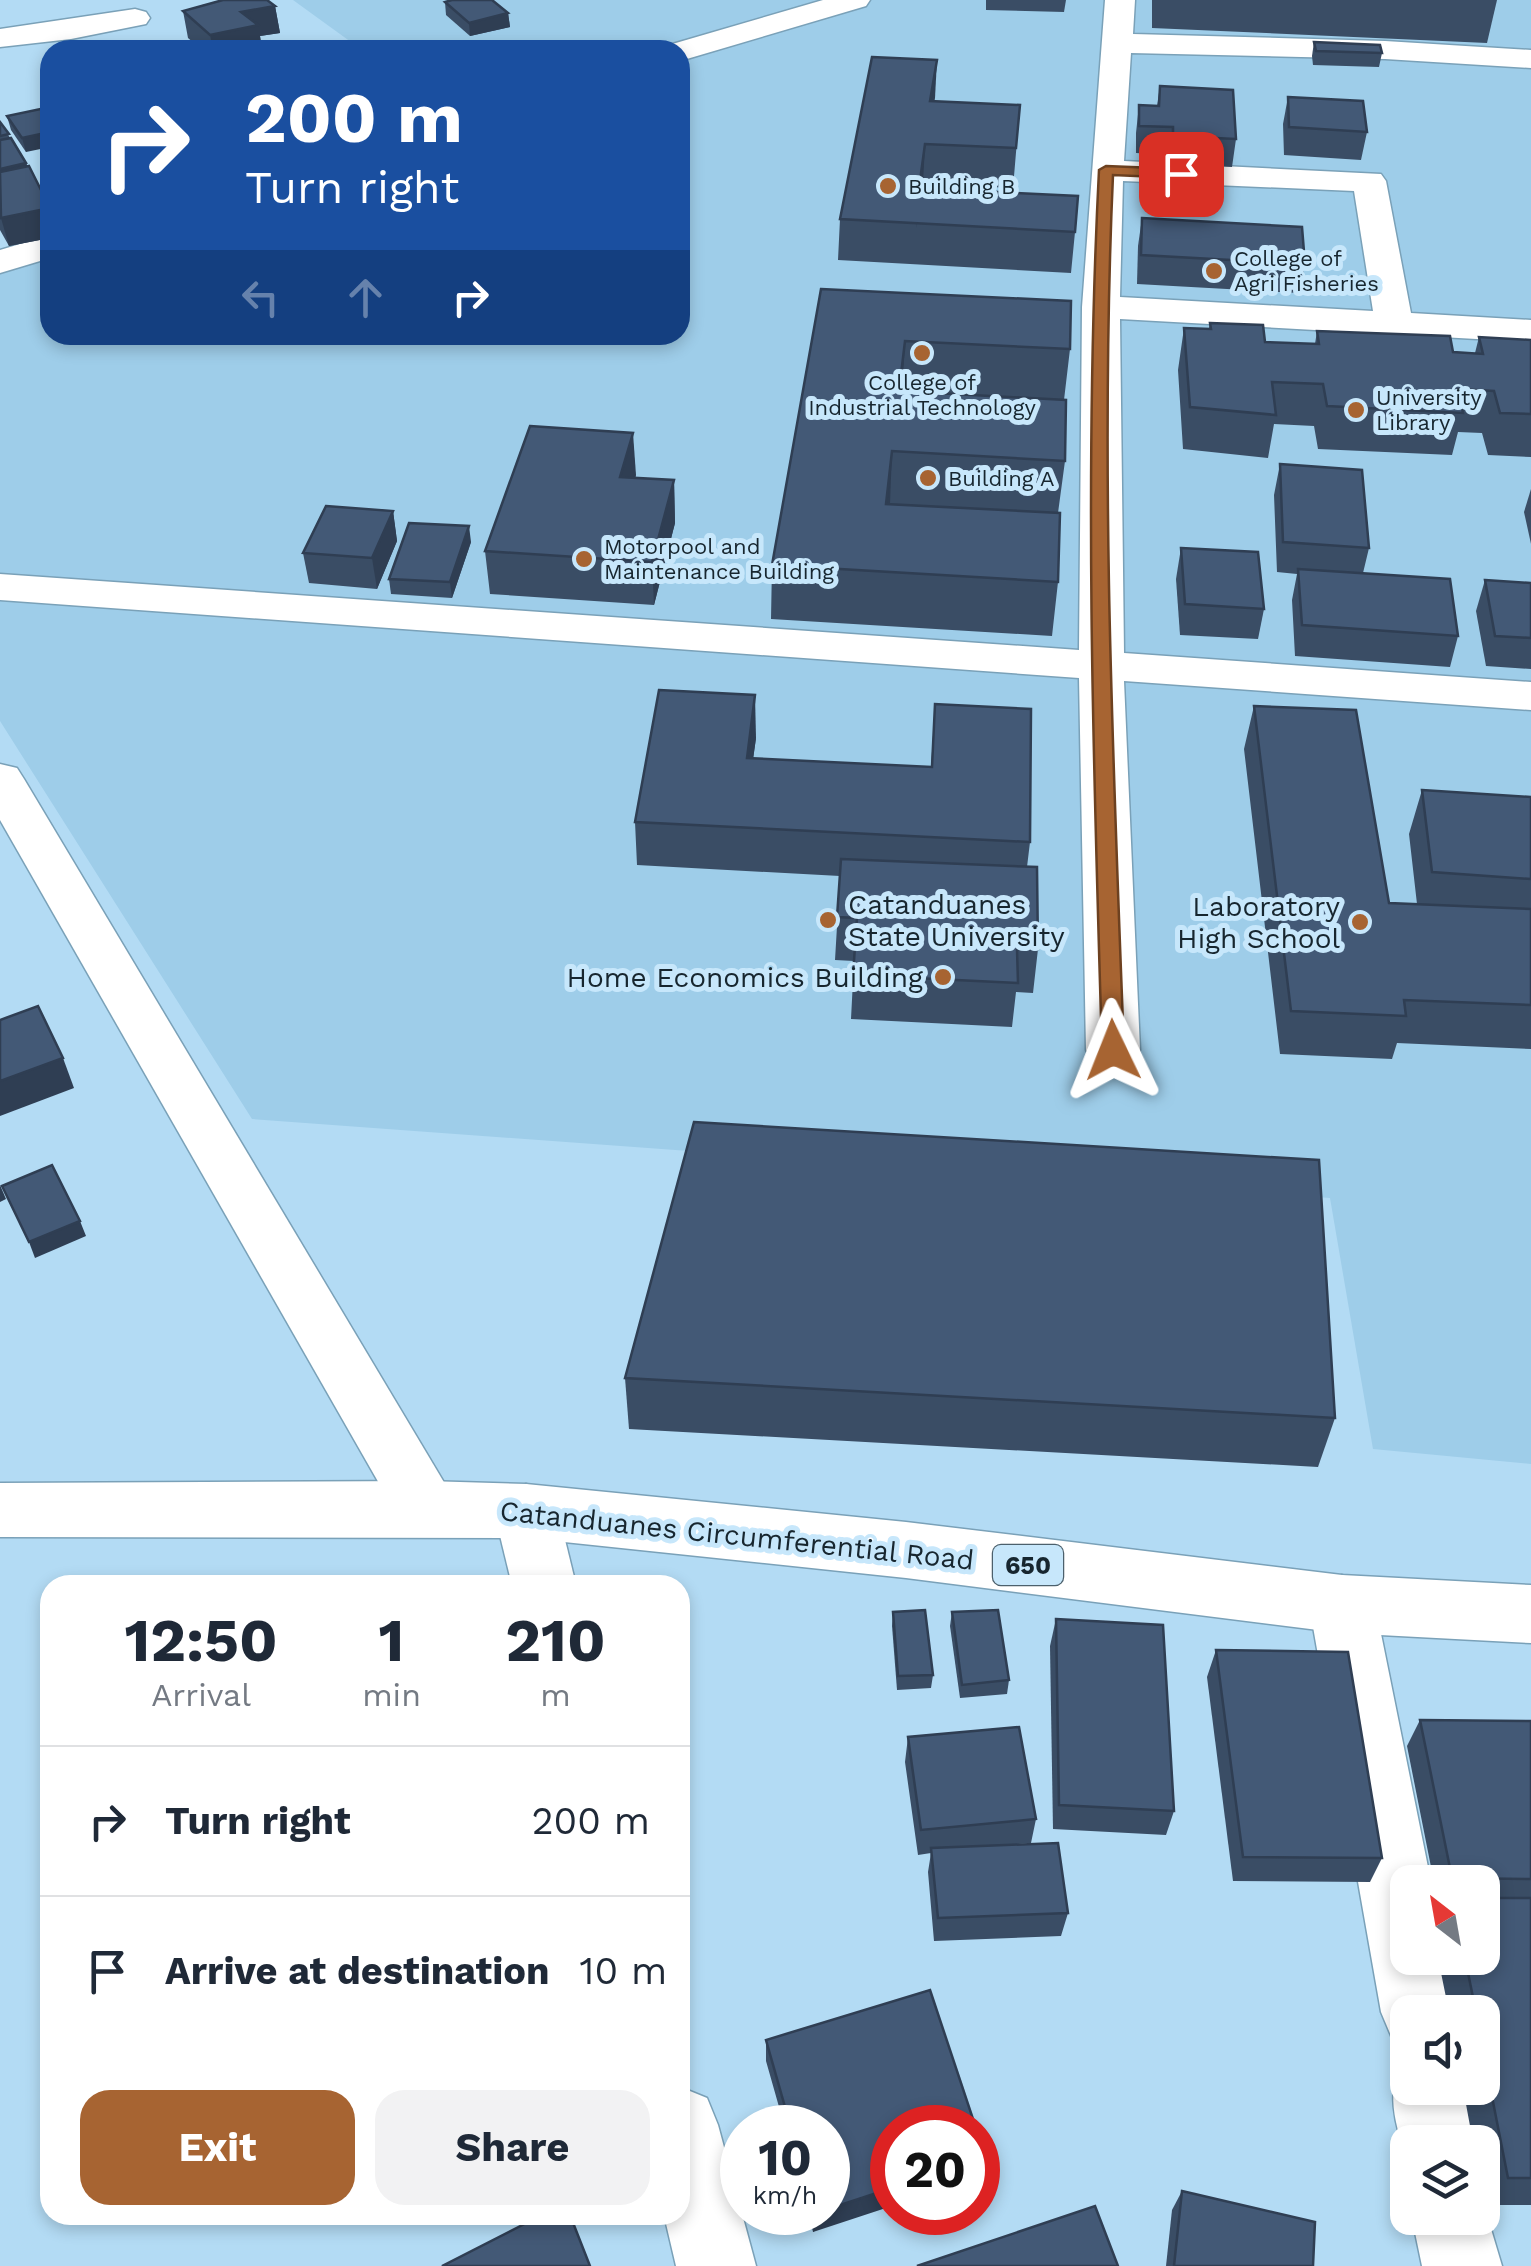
<!DOCTYPE html>
<style>
body{margin:0;font-family:"Work Sans",sans-serif;background:#f2f2f3;color:#1f2937;height:100vh;display:flex;flex-direction:column;font-size:38px;white-space:nowrap}
*{box-sizing:border-box;margin:0}
p{font-size:32px;color:#747a83}
.icon{flex:none;width:55px;height:55px;fill:none;stroke:currentColor;stroke-width:2;stroke-linecap:round;stroke-linejoin:round}
.map{position:relative;flex:1;overflow:hidden}
.details{position:absolute;left:40px;top:1575px;width:650px;height:650px;display:flex;flex-direction:column;background:#fff;border-radius:30px;box-shadow:0 5px 15px #0003}
.details>*{flex:none}
.guide{position:absolute;left:40px;top:40px;width:650px;height:305px;border-radius:30px;box-shadow:0 5px 15px #0003;background:#1a4fa0;color:#fff;overflow:hidden}
.needle{width:65px;rotate:329deg}
.fabs{position:absolute;left:1390px;top:1865px;display:grid;gap:20px}
.fabs a{display:grid;place-items:center;width:110px;height:110px;border-radius:20px;background:#fff;box-shadow:0 5px 15px #0003;font-size:50px}
.speed{position:absolute;left:720px;top:2105px;display:flex;gap:20px;font-size:50px;font-weight:700;text-align:center}
.speed>*{display:grid;place-content:center;width:130px;height:130px;border-radius:50%;background:#fff;box-shadow:0 5px 15px #0003;line-height:1}
.speed small{font-size:25px;font-weight:400}
.speed .limit{border:15px solid #d22;background:#fff;color:#111}
.pin{position:absolute;display:grid;place-items:center;width:85px;height:85px;color:#fff;margin:-42px;border-radius:20px;box-shadow:0 5px 15px #0006}
.me{position:absolute;width:110px;margin:-55px;rotate:358deg;stroke-linejoin:round;filter:drop-shadow(0 0 8px #0008)}
.turn{display:flex;align-items:center;gap:35px;height:210px;padding:0 40px;font-size:45px}
.turn .icon{width:130px;height:130px;stroke-width:2.5}
.turn b{display:block;font-size:70px;line-height:85px}
.lanes{display:flex;align-items:center;height:95px;padding:0 40px;background:#0003;justify-content:center;gap:50px;direction:ltr}
.lanes .off{opacity:.35}
.eta{display:flex;justify-content:space-evenly;align-items:center;height:170px;text-align:center}
.eta b{font-size:60px;font-weight:700;line-height:70px}
.action{display:flex;gap:20px;margin-top:auto;padding:20px 40px}
.action a{flex:1;height:115px;border-radius:30px;background:#a76432;color:#fff;font-size:40px;font-weight:700;line-height:115px;text-align:center}
.action a+a{background:#f2f2f3;color:#1f2937}
ul{padding:0;list-style:none}
li{display:flex;align-items:center;gap:30px;height:150px;padding:0 40px;border-top:2px solid #e0e1e3}
li div{flex:1}
li b{display:block;font-size:38px}
li em{font-style:normal}
.map>svg:first-child{display:block}
</style>
<div class="map">
<svg width="1531" height="2266" viewBox="0 0 1531 2266">
<rect width="100%" height="100%" fill="#b3dbf4"/>
<path fill="#9ecde9" d="M293,0H1531V1464L1373,1449L1330,1198L252,1119L0,721V274L50,258V335H680V50H362Z"/>
<g fill="none" stroke-linecap="round" stroke-linejoin="round">
<g stroke="#7aa1b8" stroke-width="3">
<g id="minor">
<path d="M823,0H870L866,6L680,61V50H666L669,45Z"/>
<path d="M1105,0H1135L1133,34L1385,41L1531,50V68L1385,59L1131,53L1124,161L1381,174L1386,181L1411,313L1531,320V342L1120,319L1124,653L1531,682V710L1124,681L1140,1050L1132,1064L1113,1069L1094,1064L1086,1050L1079,678L0,600V574L1079,650L1082,307ZM1123,181L1354,191L1373,311L1120,297Z"/>
<path d="M135,9L146,12L150,18L146,24L71,39L0,47V29Z"/>
<path d="M50,235V258L0,273V250Z"/>
<path d="M0,764L17,768L24,779L448,1489L458,1508L448,1527L426,1535L404,1527L0,820Z"/>
<path d="M526,1484L548,1492L558,1511L576,1585H512L494,1511L504,1492Z"/>
<path d="M1342,1575L1365,1583L1375,1604L1431,1882H1408V1958H1445L1455,2012H1408V2045L1392,2038L1381,2012L1309,1604L1319,1583Z"/>
<path d="M1408,2059V2088H1468L1477,2142H1408V2159C1396,2131 1382,2082 1408,2059Z"/>
<path d="M680,2087L707,2098L718,2125L756,2266H676L664,2215H680Z"/>
<path d="M1482,2199L1502,2266H1422L1412,2218H1482Z"/>
</g>
</g>
<g stroke="#7aa1b8" stroke-width="3">
<path id="major" d="M426,1481L526,1484L906,1522L1342,1575L1531,1585V1643L1342,1633L906,1578L526,1538L0,1537V1483Z"/>
</g>
<use href="#minor" fill="#fff" fill-rule="evenodd"/>
<use href="#major" fill="#fff" fill-rule="evenodd"/>
</g>
<g fill="#3a4d65">
<path d="M986,0H1066L1064,12L986,10Z"/>
<path d="M1152,0H1497L1487,43L1152,28Z"/>
<path d="M445,2L508,13L510,27L470,36L446,15Z"/>
<path d="M275,6L280,33L260,36L262,50H202L188,38L183,11Z"/>
<path d="M1314,42L1382,53L1379,67L1313,65L1312,56Z"/>
<path d="M1160,86L1236,139L1232,167L1169,164V155L1136,153V133L1139,105L1157,106Z"/>
<path d="M1288,97L1367,132L1361,160L1284,155L1283,124Z"/>
<path d="M934,101L1020,105L1013,188L923,184L922,188L1075,232L1071,273L838,260L840,219Z"/>
<path d="M50,107L26,152L11,130L7,116Z"/>
<path d="M0,122L26,163L50,205V238L9,246L0,230Z"/>
<path d="M1142,218L1305,264L1299,293L1137,284L1138,246Z"/>
<path d="M821,289L1070,349L1064,400L1065,461L1058,513V582L1052,636L771,619L772,565Z"/>
<path d="M1210,323L1265,342L1315,344L1317,331L1453,352L1475,353L1479,337L1531,340V457L1488,455L1482,433L1458,432L1452,455L1318,449L1314,426L1274,424L1268,458L1183,449L1178,370L1184,328L1209,329Z"/>
<path d="M1280,464L1369,548L1363,573L1458,636L1450,667L1295,656L1292,600L1297,574L1277,572L1274,495Z"/>
<path d="M636,475L635,478L674,480L675,523L654,605L490,594L485,551Z"/>
<path d="M1531,489V544L1524,512Z"/>
<path d="M393,511L397,541L377,589L309,583L303,553Z"/>
<path d="M471,542L452,598L391,594L389,579Z"/>
<path d="M1181,548L1264,609L1258,639L1180,635L1176,579Z"/>
<path d="M1485,580L1531,583V669L1486,666L1476,611Z"/>
<path d="M935,704L1030,842L1027,867L1038,949L1033,993L1016,992L1012,1027L851,1019L854,961L835,960L840,876L637,865L635,822L756,738L753,759L931,767Z"/>
<path d="M1254,706L1389,903L1417,904L1409,834L1422,790L1531,797V1049L1397,1043L1392,1059L1280,1054L1244,749Z"/>
<path d="M625,1378L1335,1418L1318,1467L629,1429Z"/>
<path d="M893,1612L933,1675L931,1688L897,1690L892,1626Z"/>
<path d="M952,1612L1009,1680L1007,1694L960,1698L950,1626Z"/>
<path d="M1056,1619L1174,1811L1166,1835L1053,1829L1050,1646Z"/>
<path d="M1216,1650L1382,1858L1370,1882L1233,1881L1207,1677Z"/>
<path d="M1420,1720L1531,1721V2205H1485L1482,2192V2142H1473L1463,2088H1482V2012H1449L1438,1958H1482V1882H1434L1407,1746Z"/>
<path d="M908,1737L1036,1819L1031,1843L1018,1844L1068,1913L1061,1936L934,1941L928,1872L931,1853L918,1855L905,1762Z"/>
<path d="M766,2040L976,2128L813,2232L808,2212H828V2128H785L766,2061Z"/>
<path d="M1182,2191L1313,2266H1166L1172,2210Z"/>
</g>
<g fill="#2f3e53">
<path d="M275,6L280,33L260,36L262,50H213L210,35L241,12Z"/>
<path d="M508,13L510,27L470,36L469,23Z"/>
<path d="M937,60L935,98L928,140L930,101Z"/>
<path d="M50,132V147L26,152L22,138Z"/>
<path d="M925,144L923,184L916,228L919,188Z"/>
<path d="M26,163L34,191L0,198V169Z"/>
<path d="M50,208V238L9,246L1,218Z"/>
<path d="M905,341L902,393L899,391Z"/>
<path d="M633,433L636,475L623,520L620,477Z"/>
<path d="M892,451L890,504H886Z"/>
<path d="M674,480L675,523L654,605L652,562Z"/>
<path d="M393,511L397,541L377,589L372,558Z"/>
<path d="M469,526L471,542L452,598L450,582Z"/>
<path d="M755,695L756,738L747,802V758Z"/>
<path d="M63,1058L74,1088L0,1116V1081Z"/>
<path d="M0,1185L6,1199L0,1202Z"/>
<path d="M80,1221L86,1236L35,1258L29,1242Z"/>
<path d="M985,2158L981,2177L978,2178V2160Z"/>
<path d="M892,2188V2206L813,2232L814,2213L828,2212V2209Z"/>
</g>
<g fill="#435976" stroke="#2f3e53" stroke-width="2.5">
<path d="M223,0H267L275,6L241,12L258,25L210,35L183,11Z"/>
<path d="M452,0H492L508,13L469,23L445,2Z"/>
<path d="M1314,42L1380,45L1382,53L1316,51Z"/>
<path d="M872,57L937,60L930,101L1020,105L1016,148L925,144L919,188L1078,196L1075,232L840,219Z"/>
<path d="M1160,86L1233,90L1236,139L1173,136V127L1139,126V105L1159,106Z"/>
<path d="M1288,97L1363,101L1367,132L1289,127Z"/>
<path d="M50,107V132L22,138L7,116Z"/>
<path d="M0,122L9,134L0,136Z"/>
<path d="M11,138L26,163L0,169V140Z"/>
<path d="M29,166L50,208L1,218L0,172Z"/>
<path d="M1142,218L1302,227L1305,264L1141,255Z"/>
<path d="M821,289L1071,301L1070,349L905,341L899,391L1066,400L1065,461L892,451L886,504L1060,513L1058,582L772,565Z"/>
<path d="M1210,323L1263,325L1265,342L1319,344L1317,331L1450,336L1453,352L1483,354L1479,337L1531,340V414L1500,413L1494,391L1458,389L1463,413L1327,406L1323,384L1272,382L1276,415L1190,407L1184,328L1211,329Z"/>
<path d="M530,426L633,433L620,477L674,480L652,562L485,551Z"/>
<path d="M1280,464L1362,470L1369,548L1283,542Z"/>
<path d="M326,506L393,511L372,558L303,553Z"/>
<path d="M409,523L469,526L450,582L389,579Z"/>
<path d="M1181,548L1258,552L1264,609L1185,604Z"/>
<path d="M1298,569L1450,579L1458,636L1302,625Z"/>
<path d="M1485,580L1531,583V638L1495,636Z"/>
<path d="M659,690L755,695L747,758L932,767L935,704L1031,709L1030,842L635,822Z"/>
<path d="M1254,706L1356,710L1389,903L1531,909V1005L1404,1000L1406,1016L1291,1011Z"/>
<path d="M1422,790L1531,797V879L1432,872Z"/>
<path d="M841,859L1037,867L1038,949H1017L1018,983L853,975L857,918L837,917Z"/>
<path d="M38,1006L63,1058L0,1081V1020Z"/>
<path d="M694,1122L1319,1160L1335,1418L625,1378Z"/>
<path d="M52,1165L80,1221L29,1242L2,1186Z"/>
<path d="M925,1610L933,1675L898,1676L893,1612Z"/>
<path d="M998,1610L1009,1680L962,1685L952,1612Z"/>
<path d="M1056,1619L1163,1625L1174,1811L1059,1805Z"/>
<path d="M1216,1650L1348,1652L1382,1858L1243,1857Z"/>
<path d="M1420,1720L1531,1721V1879L1452,1878Z"/>
<path d="M1019,1727L1036,1819L921,1830L908,1737Z"/>
<path d="M1058,1843L1068,1913L938,1918L931,1848Z"/>
<path d="M1482,1898H1531V2178H1508L1482,2046V2012H1476L1465,1958H1482Z"/>
<path d="M930,1990L976,2128H892V2188L828,2209V2128H791L766,2040Z"/>
<path d="M978,2134L985,2158L978,2160Z"/>
<path d="M1182,2191L1315,2222L1313,2266H1174Z"/>
<path d="M1095,2206L1118,2266H917Z"/>
<path d="M542,2215H570L590,2266H442Z"/>
</g>
<path fill="#a76432" stroke="#6d4120" stroke-width="2.5" d="M1106,166L1181,169L1188,174L1181,178L1113,175C1100,467 1113,759 1124,1050L1113,1058L1102,1050C1093,757 1084,464 1099,170Z"/>
<g fill="#a76432" stroke="#c7e7fb" stroke-width="4">
<circle cx="888" cy="186" r="10"/>
<circle cx="1214" cy="271" r="10"/>
<circle cx="922" cy="353" r="10"/>
<circle cx="1356" cy="410" r="10"/>
<circle cx="928" cy="478" r="10"/>
<circle cx="584" cy="559" r="10"/>
<circle cx="828" cy="920" r="10"/>
<circle cx="1360" cy="922" r="10"/>
<circle cx="943" cy="977" r="10"/>
</g>
<g text-anchor="middle" stroke-width="10" stroke-linejoin="round" paint-order="stroke">
<g font-size="22" fill="#17262f" stroke="#c7e7fb" text-anchor="start">
<text x="908" y="194">Building B</text>
<text x="1234" y="266">College of<tspan x="1234" dy="25">Agri Fisheries</tspan></text>
<text x="922" y="390" text-anchor="middle">College of<tspan x="922" dy="25">Industrial Technology</tspan></text>
<text x="1376" y="405">University<tspan x="1376" dy="25">Library</tspan></text>
<text x="948" y="486">Building A</text>
<text x="604" y="554">Motorpool and<tspan x="604" dy="25">Maintenance Building</tspan></text>
</g>
<rect fill="#c7e7fb" stroke="#4c606c" stroke-width="2.5" x="993" y="1545" width="70" height="40" rx="8"/>
<g font-size="25" font-weight="bold" fill="#17262f">
<text x="1028" y="1574">650</text>
</g>
<g font-size="28" fill="#17262f" stroke="#c7e7fb" text-anchor="end">
<text x="848" y="914" text-anchor="start">Catanduanes<tspan x="848" dy="32">State University</tspan></text>
<text x="1340" y="916">Laboratory<tspan x="1340" dy="32">High School</tspan></text>
<text x="923" y="987">Home Economics Building</text>
</g>
<g font-size="28" fill="#17262f" stroke="#c7e7fb">
<text transform="translate(737 1535) rotate(6)" y="10">Catanduanes Circumferential Road</text>
</g>
</g>
</svg>
<div class="fabs">
<a><svg class="needle" viewBox="-14 -14 28 28"><path d="M0-13l5 13h-10z" fill="#e53935"/><path d="M0 13l5-13h-10z" fill="#747a83"/></svg></a>
<a><svg class="icon" aria-label="sound" viewBox="0 0 24 24"><path d="M4 9h4l5-4v14l-5-4H4zM17 9q2 3 0 6"/></svg></a>
<a><svg class="icon" aria-label="layers" viewBox="0 0 24 24"><path d="M12 4l9 5-9 5-9-5zM3 14l9 5 9-5"/></svg></a>
</div>
<div class="speed"><div>10<small>km/h</small></div><div class="limit">20</div></div>
<div class="pin" style="left:1181px;top:174px;background:#d93025"><svg class="icon" aria-label="arrive" viewBox="0 0 24 24"><path d="M6 21V4h12l-3 4 3 4H6"/></svg></div>
<svg class="me" style="left:1113px;top:1050px" viewBox="-20 -20 40 40"><path d="M0-17L14 15 0 8-14 15z" fill="#a76432" stroke="#fff" stroke-width="4"/></svg>
<div class="guide">
<div class="turn"><svg class="icon" aria-label="right" viewBox="0 0 24 24"><path d="M7 20v-9h11M14 6l5 5-5 5"/></svg><div><b>200 m</b>Turn right</div></div>
<div class="lanes"><svg class="icon off" aria-label="left" viewBox="0 0 24 24"><path d="M17 20v-9H6M10 6l-5 5 5 5"/></svg><svg class="icon off" aria-label="ahead" viewBox="0 0 24 24"><path d="M12 20V5M6 11l6-6 6 6"/></svg><svg class="icon" aria-label="right" viewBox="0 0 24 24"><path d="M7 20v-9h11M14 6l5 5-5 5"/></svg></div>
</div>
<section class="details">
<div class="eta">
<div><b>12:50</b><p>Arrival</p></div>
<div><b>1</b><p>min</p></div>
<div><b>210</b><p>m</p></div>
</div>
<ul>
<li><svg class="icon" aria-label="right" viewBox="0 0 24 24"><path d="M7 20v-9h11M14 6l5 5-5 5"/></svg><div><b>Turn right</b></div><em>200 m</em></li>
<li><svg class="icon" aria-label="arrive" viewBox="0 0 24 24"><path d="M6 21V4h12l-3 4 3 4H6"/></svg><div><b>Arrive at destination</b></div><em>10 m</em></li>
</ul>
<div class="action"><a>Exit</a><a>Share</a></div>
</section>
</div>
